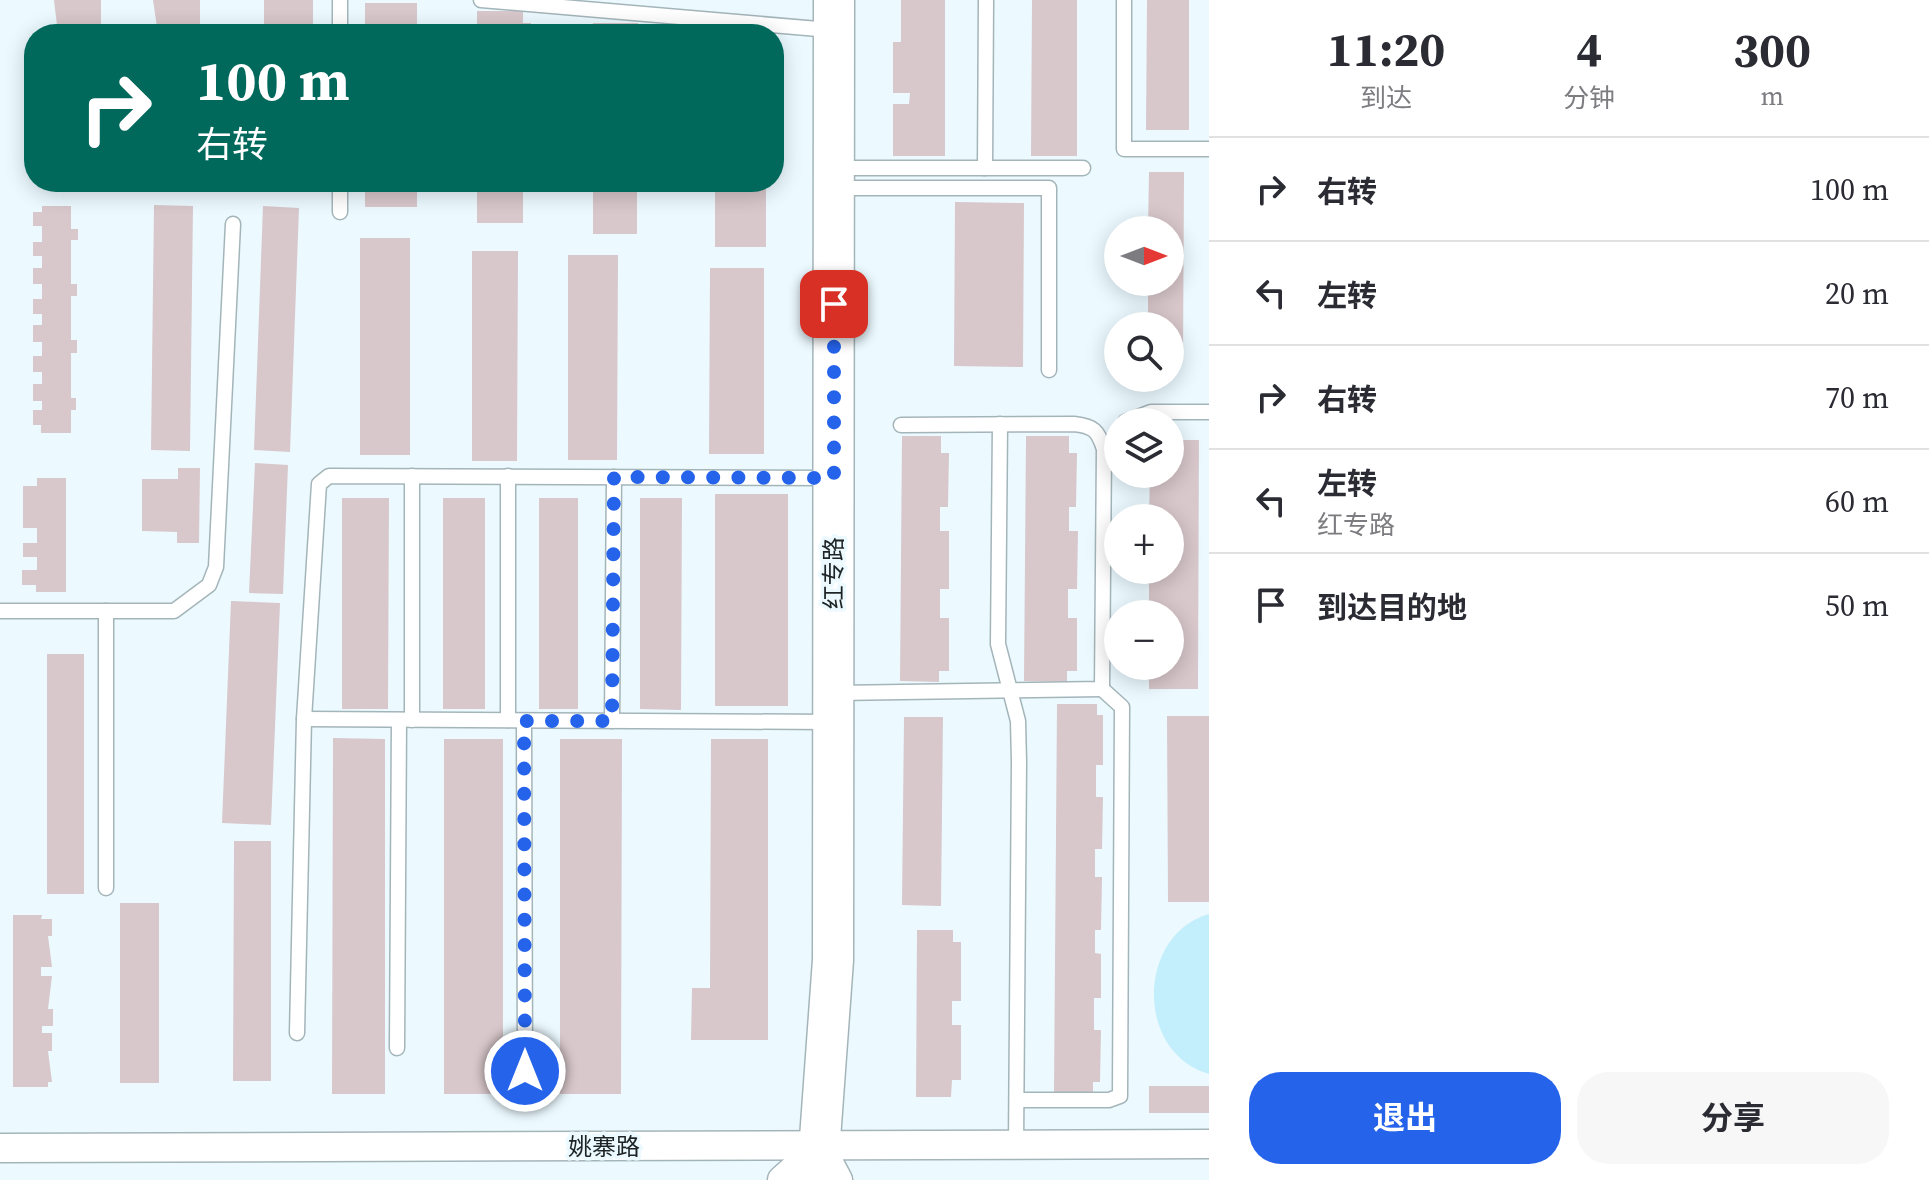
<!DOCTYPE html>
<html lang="zh">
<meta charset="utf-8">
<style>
body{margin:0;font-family:"Source Serif 4","Noto Sans SC",serif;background:#f7f7f7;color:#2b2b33;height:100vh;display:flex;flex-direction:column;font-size:30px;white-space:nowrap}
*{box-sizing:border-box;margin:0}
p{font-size:26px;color:#7c7c81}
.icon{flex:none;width:44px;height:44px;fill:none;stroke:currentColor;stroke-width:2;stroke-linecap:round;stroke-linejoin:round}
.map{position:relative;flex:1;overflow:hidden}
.side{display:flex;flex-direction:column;background:#fff;width:720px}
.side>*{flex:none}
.top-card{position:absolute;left:24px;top:24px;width:760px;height:168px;border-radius:32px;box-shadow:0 4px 20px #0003;background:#00695c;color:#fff;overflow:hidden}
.needle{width:52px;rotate:90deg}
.tools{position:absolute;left:1104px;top:216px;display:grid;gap:16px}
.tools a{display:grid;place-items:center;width:80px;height:80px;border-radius:50%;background:#fff;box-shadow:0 4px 20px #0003;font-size:40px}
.pin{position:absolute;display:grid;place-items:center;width:68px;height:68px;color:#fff;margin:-34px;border-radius:16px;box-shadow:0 4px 12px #0006}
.me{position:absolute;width:88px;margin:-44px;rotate:0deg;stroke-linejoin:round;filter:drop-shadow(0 0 6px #0008)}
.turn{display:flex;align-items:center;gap:28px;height:168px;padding:0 40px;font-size:36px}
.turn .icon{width:104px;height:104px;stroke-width:2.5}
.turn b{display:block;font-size:56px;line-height:68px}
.eta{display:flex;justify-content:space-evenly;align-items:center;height:136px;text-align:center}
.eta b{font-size:48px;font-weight:700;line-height:56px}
.primary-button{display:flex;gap:16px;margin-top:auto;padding:16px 40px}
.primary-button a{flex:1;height:92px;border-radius:32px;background:#2563eb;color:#fff;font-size:32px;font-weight:700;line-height:92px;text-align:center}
.primary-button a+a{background:#f7f7f7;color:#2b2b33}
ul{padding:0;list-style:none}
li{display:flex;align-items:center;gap:24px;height:104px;padding:0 40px;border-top:2px solid #e1e1e2}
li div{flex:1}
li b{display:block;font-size:30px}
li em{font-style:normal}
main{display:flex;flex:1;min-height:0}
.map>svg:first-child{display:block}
</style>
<main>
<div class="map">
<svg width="1209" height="1180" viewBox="0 0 1209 1180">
<rect width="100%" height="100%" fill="#ecfaff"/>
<path fill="#c3eefb" d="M1209,914V1074C1135,1053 1136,935 1209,914Z"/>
<g fill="#d8c7cb">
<path d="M54,0H101V34H58Z"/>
<path d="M153,0H200V34H158Z"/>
<rect x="264" y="0" width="49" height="34"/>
<path d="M901,0H945V156H893V104H909L910,93H893V42H901Z"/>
<path d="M1032,0H1077V156H1031Z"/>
<path d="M1147,0H1189V130H1146Z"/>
<rect x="365" y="3" width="52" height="31"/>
<path d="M477,11H523V23H531V34H477Z"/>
<rect x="593" y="23" width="45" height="11"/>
<path d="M1149,172H1184L1183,361H1170V326H1148V282H1170V230H1148Z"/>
<rect x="365" y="182" width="52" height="25"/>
<path d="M477,182H531V189H523V223H477Z"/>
<rect x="593" y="182" width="44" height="52"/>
<rect x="715" y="182" width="51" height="65"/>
<path d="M955,202L1024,203L1023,367L954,366Z"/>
<path d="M154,205L193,206L190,451L151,450Z"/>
<path d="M42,206H71V229H78V240H71V284H77V296H71V340H77V353H71V398H76V410H71V433H41V425H33V410H42V401H33V384H42V372H33V356H42V342H33V325H42V314H33V299H42V284H33V268H42V256H33V242H42V226H33V212H42Z"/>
<path d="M263,206L299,208L290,452L254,450Z"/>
<rect x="360" y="238" width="50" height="217"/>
<path d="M472,251H518L517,461H472Z"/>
<path d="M568,255H618L617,460H568Z"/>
<path d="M710,268H764V454H709Z"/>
<path d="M902,436H941V453H949L948,507H940V531H949V589H940V618H949V671H939V682L900,681Z"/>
<path d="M1026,436H1069V453H1077L1076,507H1069V531H1078L1077,589H1068V618H1077V671H1067V682L1024,681Z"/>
<path d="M1170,440H1199L1198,689H1149V666H1170V614H1149V570H1170V518H1149L1150,474H1170Z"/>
<path d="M255,463L288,465L283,594L249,593Z"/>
<path d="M178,468H200L199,543H177V532L142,531V479H178Z"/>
<path d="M37,478H66V592H36V585H22V570H37V557H23V543H37V528H23V486H37Z"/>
<rect x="715" y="494" width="73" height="212"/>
<path d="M342,498H389L388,709H342Z"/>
<rect x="443" y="498" width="42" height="211"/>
<rect x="539" y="498" width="39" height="211"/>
<path d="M640,498H682L681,710L640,709Z"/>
<path d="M231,601L280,603L271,825L222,823Z"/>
<rect x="47" y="654" width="37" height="240"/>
<path d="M1057,704H1097V715H1103V765H1096V797H1103L1102,849H1095V877H1102L1101,930H1095V953L1101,954V998H1094V1030H1101L1100,1082H1093V1093L1054,1092Z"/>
<path d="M1167,716H1209V902H1168Z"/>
<path d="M904,717H943L941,906L902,905Z"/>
<path d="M333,738L385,739V1094H332Z"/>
<rect x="444" y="739" width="59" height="355"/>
<path d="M560,739H622L621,1094H560Z"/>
<path d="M711,739H768V1040H691L692,988H710Z"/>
<path d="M234,841H271V1081H233Z"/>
<rect x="120" y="903" width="39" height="180"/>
<path d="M13,915H42L41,919H52V936H48L52,967H41V976H52L48,1009H53V1026H42V1033H52V1051H48L52,1082H48V1087H13Z"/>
<path d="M917,930H953V942H961V1001H952V1025H961V1080H952L951,1097H916Z"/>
<rect x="1149" y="1086" width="60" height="27"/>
</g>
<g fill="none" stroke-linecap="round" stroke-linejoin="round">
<g stroke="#a4b5ba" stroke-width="17">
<g id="lane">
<path d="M340,0V34"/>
<path d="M481,0L830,30"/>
<path d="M1124,0V149H1209"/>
<path d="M835,168H1083"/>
<path d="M985,168L986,0"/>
<path d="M340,182V212"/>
<path d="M835,188H1049V370"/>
<path d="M1125,422L1151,412H1209"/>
<path d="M1000,424L998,644L1018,721L1019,762L1016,1145"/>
<path d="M412,476V720"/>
<path d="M508,476V720"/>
<path d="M0,611H174L209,585L216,567L233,224"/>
<path d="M106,611V888"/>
<path d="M836,693L1102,689L1104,449C1098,431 1094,426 1074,424L901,425"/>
<path d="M304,719L829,722"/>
<path d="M524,721L525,1071"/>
<path d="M612,721L614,477"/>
<path d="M297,1033L304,719L319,484L329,476L829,478"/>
<path d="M397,1048L399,720"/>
<path d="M1017,1100H1109L1120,1096L1122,707L1102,689"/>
</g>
</g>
<g stroke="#a4b5ba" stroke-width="31">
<g id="street">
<path d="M0,1148L1209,1144"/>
<path d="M782,1180L820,1146L838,1180"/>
</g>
</g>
<g stroke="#a4b5ba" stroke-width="43">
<path id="secondary" d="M817,1180L833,960L834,0"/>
</g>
<use href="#lane" stroke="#fff" stroke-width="14"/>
<use href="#street" stroke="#fff" stroke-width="28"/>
<use href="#secondary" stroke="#fff" stroke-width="40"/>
</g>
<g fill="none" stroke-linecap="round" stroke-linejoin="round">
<path stroke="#2563eb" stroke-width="14" stroke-dasharray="0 25.2" d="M525,1071L524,721H612L614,477L834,478V304"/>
</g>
<g text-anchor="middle" stroke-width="7" stroke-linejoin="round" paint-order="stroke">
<g font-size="24" fill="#1e2426" stroke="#ecfaff">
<text transform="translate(834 573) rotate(-90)" y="8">红专路</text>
<text x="604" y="1155">姚寨路</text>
</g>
</g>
</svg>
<div class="tools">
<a><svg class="needle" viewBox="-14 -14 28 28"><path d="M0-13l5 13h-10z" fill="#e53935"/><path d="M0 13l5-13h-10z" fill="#7c7c81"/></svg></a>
<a><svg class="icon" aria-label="search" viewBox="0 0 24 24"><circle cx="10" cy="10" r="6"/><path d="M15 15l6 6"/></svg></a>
<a><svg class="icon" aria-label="layers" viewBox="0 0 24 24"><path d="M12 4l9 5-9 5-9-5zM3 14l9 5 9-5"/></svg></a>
<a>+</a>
<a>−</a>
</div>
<div class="pin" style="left:834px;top:304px;background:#d93025"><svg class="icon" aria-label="arrive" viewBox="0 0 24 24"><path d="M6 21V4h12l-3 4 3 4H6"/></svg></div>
<svg class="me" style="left:525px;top:1071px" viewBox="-20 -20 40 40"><circle r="17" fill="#2563eb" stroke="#fff" stroke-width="3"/><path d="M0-11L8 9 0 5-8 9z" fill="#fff"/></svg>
<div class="top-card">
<div class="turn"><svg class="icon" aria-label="right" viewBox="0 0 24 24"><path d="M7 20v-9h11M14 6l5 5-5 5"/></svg><div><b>100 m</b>右转</div></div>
</div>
</div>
<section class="side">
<div class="eta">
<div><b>11:20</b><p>到达</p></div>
<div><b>4</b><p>分钟</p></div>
<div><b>300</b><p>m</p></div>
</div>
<ul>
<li><svg class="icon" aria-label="right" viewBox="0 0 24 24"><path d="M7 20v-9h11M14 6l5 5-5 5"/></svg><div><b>右转</b></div><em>100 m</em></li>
<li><svg class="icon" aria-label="left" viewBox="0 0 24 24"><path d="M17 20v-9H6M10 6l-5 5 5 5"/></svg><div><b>左转</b></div><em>20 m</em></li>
<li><svg class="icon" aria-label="right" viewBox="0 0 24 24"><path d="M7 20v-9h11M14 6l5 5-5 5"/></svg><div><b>右转</b></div><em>70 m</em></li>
<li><svg class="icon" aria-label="left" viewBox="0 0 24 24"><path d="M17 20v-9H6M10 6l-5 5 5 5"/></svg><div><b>左转</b><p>红专路</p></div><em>60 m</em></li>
<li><svg class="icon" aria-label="arrive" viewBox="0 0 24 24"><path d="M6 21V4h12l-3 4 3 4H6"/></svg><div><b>到达目的地</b></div><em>50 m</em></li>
</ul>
<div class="primary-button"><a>退出</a><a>分享</a></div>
</section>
</main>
